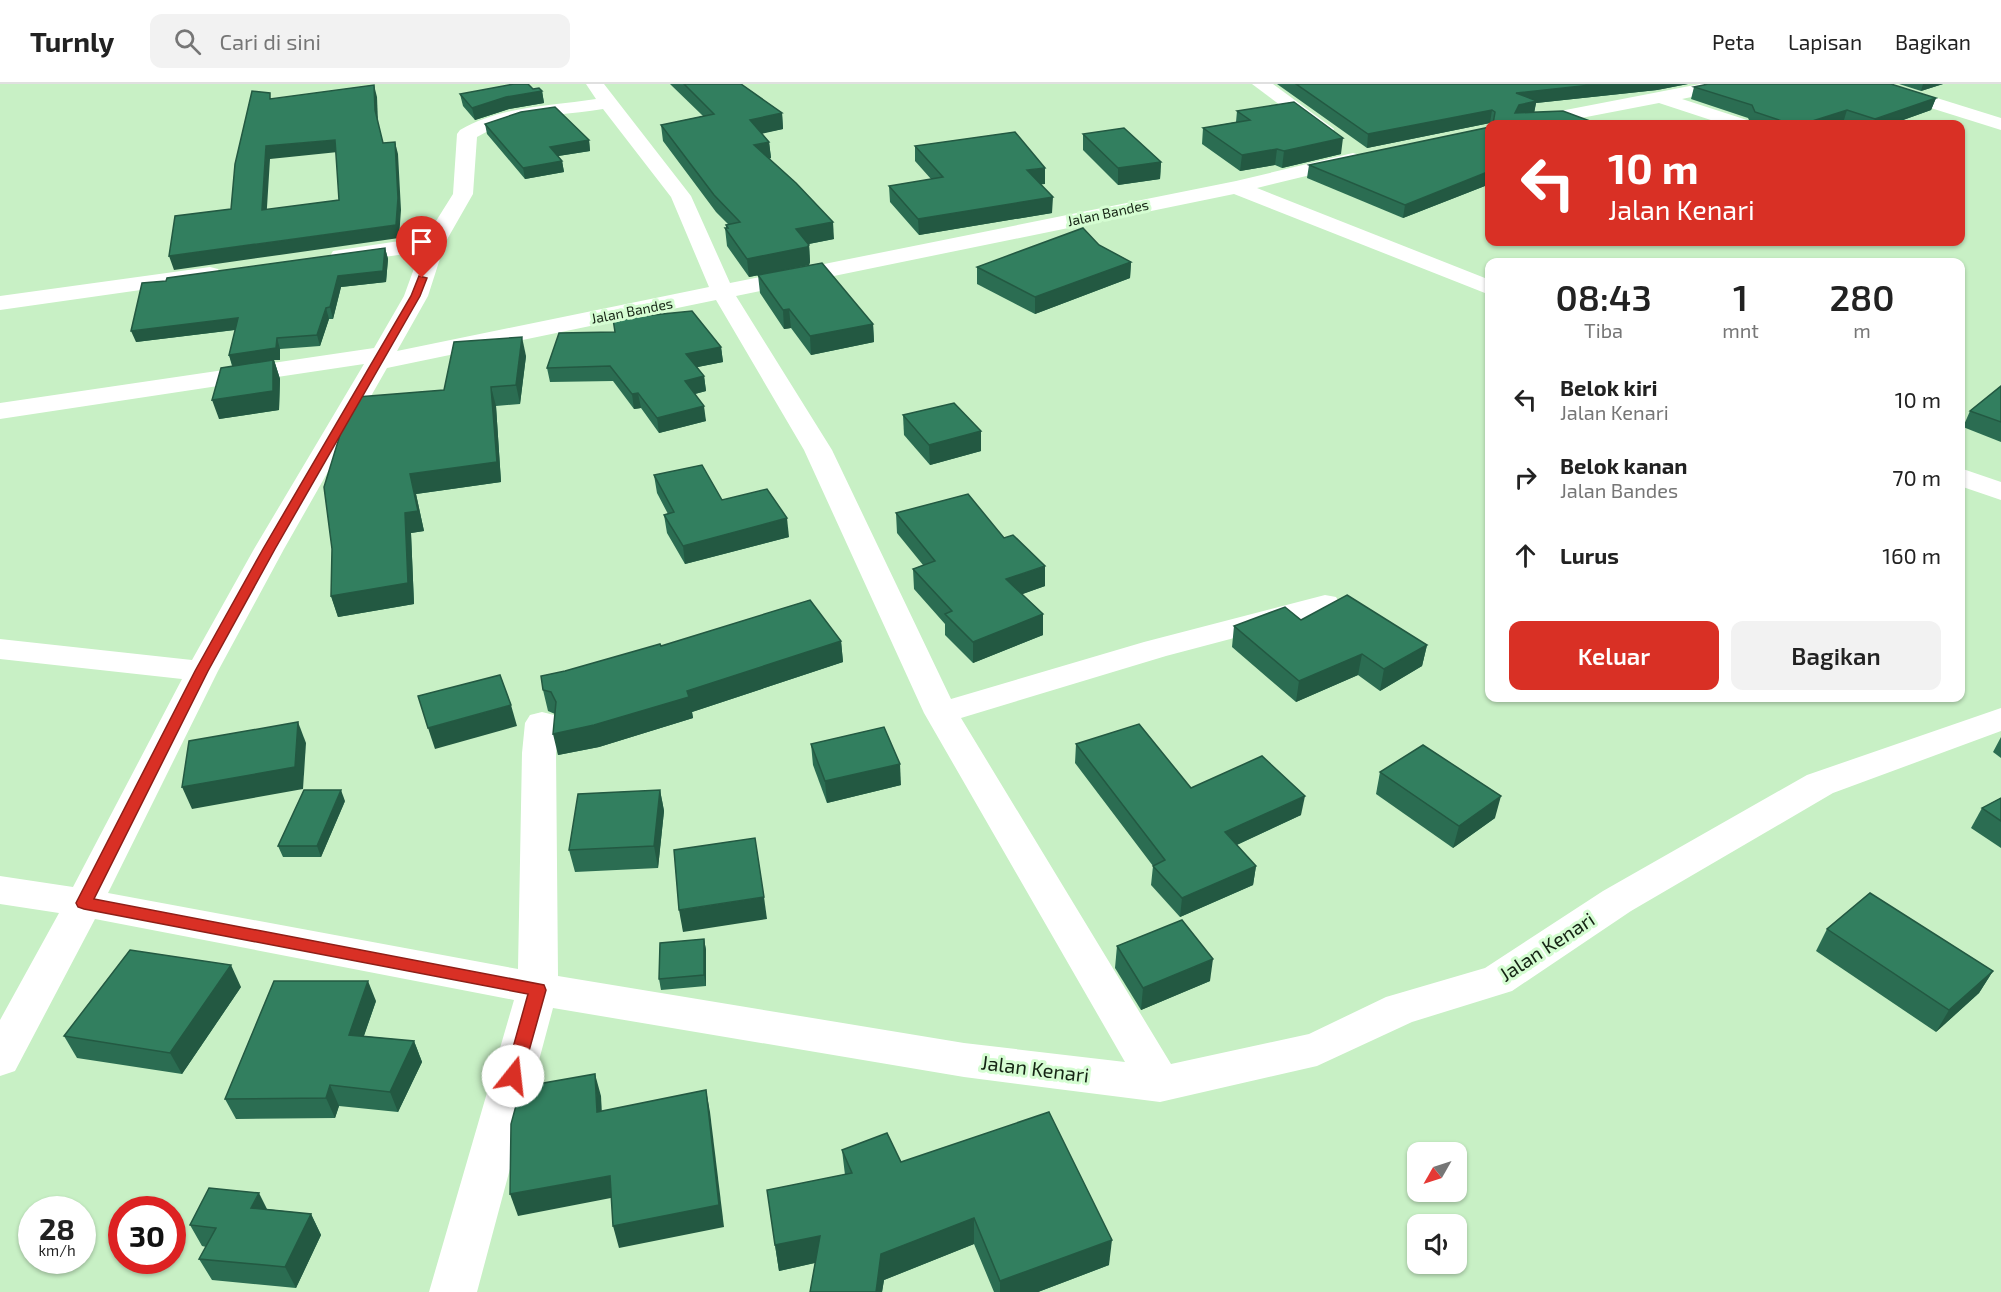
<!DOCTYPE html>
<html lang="id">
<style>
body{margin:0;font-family:"Exo 2",sans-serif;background:#f2f2f2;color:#222;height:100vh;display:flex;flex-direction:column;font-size:22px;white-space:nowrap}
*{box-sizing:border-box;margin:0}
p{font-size:20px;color:#767676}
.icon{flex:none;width:33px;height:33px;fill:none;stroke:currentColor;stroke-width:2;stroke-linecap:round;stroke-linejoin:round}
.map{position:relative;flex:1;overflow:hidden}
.panel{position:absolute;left:1485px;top:174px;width:480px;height:444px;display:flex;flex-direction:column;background:#fff;border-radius:12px;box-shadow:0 2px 4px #0004}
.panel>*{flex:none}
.guide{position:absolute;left:1485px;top:36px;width:480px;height:126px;border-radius:12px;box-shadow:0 2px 4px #0004;background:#d93025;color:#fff;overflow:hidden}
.needle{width:39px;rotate:231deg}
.controls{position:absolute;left:1407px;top:1058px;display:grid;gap:12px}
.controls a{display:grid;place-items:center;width:60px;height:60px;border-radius:12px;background:#fff;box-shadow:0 2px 4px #0004;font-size:30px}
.speed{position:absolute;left:18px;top:1112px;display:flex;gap:12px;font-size:30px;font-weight:700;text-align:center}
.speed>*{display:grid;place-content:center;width:78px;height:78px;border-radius:50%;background:#fff;box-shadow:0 2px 4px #0004;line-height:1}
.speed small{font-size:15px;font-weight:400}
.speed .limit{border:9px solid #d22;background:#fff;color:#111}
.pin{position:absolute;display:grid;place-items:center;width:51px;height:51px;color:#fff;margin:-62px -26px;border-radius:50% 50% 50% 0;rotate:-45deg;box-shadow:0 0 6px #0007}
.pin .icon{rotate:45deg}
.me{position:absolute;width:66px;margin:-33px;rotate:16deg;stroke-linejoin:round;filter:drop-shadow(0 0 4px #0008)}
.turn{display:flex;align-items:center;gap:21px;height:126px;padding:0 24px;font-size:27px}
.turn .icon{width:78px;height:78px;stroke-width:2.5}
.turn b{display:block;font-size:42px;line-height:51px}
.eta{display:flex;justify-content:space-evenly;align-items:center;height:102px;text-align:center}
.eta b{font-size:36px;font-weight:600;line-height:42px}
.cta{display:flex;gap:12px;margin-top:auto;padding:12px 24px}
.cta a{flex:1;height:69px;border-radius:12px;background:#d93025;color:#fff;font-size:24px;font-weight:600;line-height:69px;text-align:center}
.cta a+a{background:#f2f2f2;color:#222}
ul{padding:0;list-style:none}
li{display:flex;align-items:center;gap:18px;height:78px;padding:0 24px}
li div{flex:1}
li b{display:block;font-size:22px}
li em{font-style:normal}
header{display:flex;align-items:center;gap:36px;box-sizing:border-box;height:84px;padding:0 30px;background:#fff;border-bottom:2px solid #e0e0e0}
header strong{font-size:28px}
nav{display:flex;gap:33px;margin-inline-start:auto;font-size:21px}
.search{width:420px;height:54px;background:#f2f2f2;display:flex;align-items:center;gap:15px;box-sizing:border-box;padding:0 21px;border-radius:12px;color:#767676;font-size:22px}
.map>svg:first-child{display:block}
</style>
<header>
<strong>Turnly</strong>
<div class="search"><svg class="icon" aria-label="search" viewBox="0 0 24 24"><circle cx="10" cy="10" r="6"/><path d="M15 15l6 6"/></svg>Cari di sini</div>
<nav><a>Peta</a><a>Lapisan</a><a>Bagikan</a></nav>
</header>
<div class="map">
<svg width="2001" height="1208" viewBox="0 0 2001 1208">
<rect width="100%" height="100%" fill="#c8f0c5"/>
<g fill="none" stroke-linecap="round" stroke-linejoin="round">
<g fill="#fff" fill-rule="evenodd">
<path d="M586,0H604L691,112L730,199L1236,97L1353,69L1360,71L1363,75L1360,79L1257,104L1490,196V211L1234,110L736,212L832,366L951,615L1144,558L1325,511L1336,513L1340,520L1336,527L1166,572L961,634L1171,980L1309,950L1386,913L1485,884L1603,807L1807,691L2001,624V647L1833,709L1631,827L1512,907L1412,938L1317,982L1160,1018L964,993L553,924L477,1208H429L514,916L95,835L15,987L0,992V936L59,829L0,820V792L73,803L182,595L0,575V555L192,576L254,465L364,280L0,335V319L374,264L404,212L420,168L341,179L333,177L330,172L333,167L426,153L453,110L457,50L460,46C501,22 551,22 596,15ZM603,25L671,113L709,203L397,267L428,212L445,159L473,110L477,53C514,30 562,32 603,25ZM716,216L804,366L924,629L1125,978L964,959L558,892L556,669L559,639L554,631L542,628L530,631L525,639L522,669L518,885L108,809L218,587L284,465L387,284Z"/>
<path d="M1252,0H1273L1334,45L1331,49H1317Z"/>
<path d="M1700,0H1737L1734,4L1682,15L1747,36L1749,40H1723L1659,19L1550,40H1514L1517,36L1524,34Z"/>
<path d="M1864,0H1892L2001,34V46L1867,4Z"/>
<path d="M210,183L218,185L221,190L218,195L0,226V212Z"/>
<path d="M1960,384L2001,398V416L1960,402Z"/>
</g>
</g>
<g fill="#2b6d52">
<path d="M670,0H741L782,29L783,45L762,49L769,58L771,74L769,75L834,155L809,160L810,178L809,181L749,193L727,162L725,144H726V141L728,140L716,128L663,57L661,41L703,32Z"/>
<path d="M1277,0H1688L1657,6L1536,19L1534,28L1598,40H1492L1490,39L1367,64Z"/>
<path d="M1899,0H1943L1921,7Z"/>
<path d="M1694,3L1936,14L1931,26L1892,40H1848L1843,39L1837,40H1751L1748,34L1691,15Z"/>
<path d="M533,5L542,7L544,19L509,25L475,36L463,22L460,10Z"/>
<path d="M1237,27L1341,70L1282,84L1275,81L1240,87L1202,60L1203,44L1236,38Z"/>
<path d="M485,40L589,56L590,67L558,72L562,77L564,88L525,95L487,50Z"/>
<path d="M1490,43V100L1403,134L1307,94L1309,81Z"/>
<path d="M1083,50L1161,78L1160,95L1118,101L1083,66Z"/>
<path d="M915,62L1045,100H1041L1052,129L919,151L890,118L889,102L931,95L915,77Z"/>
<path d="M1099,161L1131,178L1130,194L1035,230L977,200V183Z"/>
<path d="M385,164L388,175L386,198L341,203L333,235H329L320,262L280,265V276H274L280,295L279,326L219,335L232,282L229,271L235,246L136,258L166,197Z"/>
<path d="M758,191L873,240L874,258L811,271L791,244L784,245L760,209Z"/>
<path d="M721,263L723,278L697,283L704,292L706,307L695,310L706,337L659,349L641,324L634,325L613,297L550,298L547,284Z"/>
<path d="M526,272L520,320L496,322L501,398L416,410L424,447L411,449L414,520L338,533L331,512L444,306Z"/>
<path d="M2001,302V358L1963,343L1970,327Z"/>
<path d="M903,331L981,347V367L930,381L904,351Z"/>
<path d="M654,391L722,416L789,453L685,480L667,449L664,431L668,430L657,409Z"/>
<path d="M896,429L1045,502L1022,510L1043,530V551L973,579L945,551V540L914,505L913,485L923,481L897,449Z"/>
<path d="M1301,536L1427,561L1422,582L1380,607L1358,591L1296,618L1232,563L1234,542Z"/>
<path d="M841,557L843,578L692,628L693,634L599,663L558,671L555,630L548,627L543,606L565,587L661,562Z"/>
<path d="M2001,653V674L1993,668Z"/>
<path d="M811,660L901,701L827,719L813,681Z"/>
<path d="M1076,660L1191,704L1301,731L1237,761L1256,782L1253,801L1180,833L1151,801L1153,782L1075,679Z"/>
<path d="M1380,688L1495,734L1453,764L1376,710Z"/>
<path d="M660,706L664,727L658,784L575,788L569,766Z"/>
<path d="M2001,714V764L1971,744L1982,724Z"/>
<path d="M345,717L321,773H283L278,762Z"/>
<path d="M1827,845L1993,887L1979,909L1936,948L1816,867Z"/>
<path d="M704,855L706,866V902L661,906L659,895Z"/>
<path d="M1117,862L1210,897L1141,926L1115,884Z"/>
<path d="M241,903L182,990L77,974L64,952Z"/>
<path d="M376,917L364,952L414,957L422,978L398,1028L339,1022L335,1034L236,1035L225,1015Z"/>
<path d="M842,1066L901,1078L1109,1181L1038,1208H994L974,1160L884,1196L882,1208H810L815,1179L779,1187L775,1161L845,1091Z"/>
<path d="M267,1125L311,1130L321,1151L296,1204L212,1196L199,1175L206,1163L202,1162L190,1141Z"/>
</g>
<g fill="#235942">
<path d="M1600,0H1688L1657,6L1536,19L1534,30L1513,40L1516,9Z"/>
<path d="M1923,0H1943L1921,7Z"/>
<path d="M374,1L377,13L378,38L375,26Z"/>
<path d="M542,7L544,19L509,25L475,36L472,24L506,13Z"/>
<path d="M1936,14L1931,26L1892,40H1873L1875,35Z"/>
<path d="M1492,26L1490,39L1367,64L1368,50Z"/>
<path d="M1847,26L1843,39L1837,40H1803Z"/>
<path d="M782,29L783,45L752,52L750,36Z"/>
<path d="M1343,54L1341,70L1282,84L1284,67Z"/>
<path d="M335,56L338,68L270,75L266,139L262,126L266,62Z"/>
<path d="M589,56L590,67L552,73L550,63Z"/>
<path d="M395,58L398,70L401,126L399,154L174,186L169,172L396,141Z"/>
<path d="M769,58L771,74L755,77L754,61Z"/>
<path d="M1277,65L1275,81L1240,87L1242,71Z"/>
<path d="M562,77L564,88L525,95L523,84Z"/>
<path d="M1161,78L1160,95L1118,101V84Z"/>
<path d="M1045,84V100L1027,102V86Z"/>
<path d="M1490,87V100L1403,134L1405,121Z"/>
<path d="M1053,113L1052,129L919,151L918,135Z"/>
<path d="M833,138L834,155L798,162L796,145Z"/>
<path d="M809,161L810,178L809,181L749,193L747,175Z"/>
<path d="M385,164L388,175L386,198L341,203L333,235L330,223L338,192Z"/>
<path d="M1131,178L1130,194L1035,230V213Z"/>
<path d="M326,224L329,235L320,262L317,251Z"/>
<path d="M789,225L791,244L784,245L783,226Z"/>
<path d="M238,234L242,245L136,258L131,247Z"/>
<path d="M873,240L874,258L811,271L810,252Z"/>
<path d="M522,253L526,272L520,320L516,301Z"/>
<path d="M277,254L280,265V276H274L280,295L279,326L219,335L212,316L233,283L229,271Z"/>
<path d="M721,263L723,278L688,285L686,270Z"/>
<path d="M704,292L706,307L687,312L685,297Z"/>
<path d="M491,303L496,322L501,398L416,410L424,447L411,449L414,520L338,533L331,512L405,429L410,390Z"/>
<path d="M638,309L641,324L634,325L632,310Z"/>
<path d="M704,322L706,337L659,349L657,334Z"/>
<path d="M981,347V367L930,381L929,361Z"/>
<path d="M787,434L789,453L685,480L683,462Z"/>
<path d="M1045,482V502L1006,516V495Z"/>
<path d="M1043,530V551L973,579V558Z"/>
<path d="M841,557L843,578L692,628L693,634L599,663L558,671L553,650Z"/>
<path d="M1427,561L1422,582L1380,607L1384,585Z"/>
<path d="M1362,570L1358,591L1296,618L1299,597Z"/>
<path d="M511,621L517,642L435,665L428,644Z"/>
<path d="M298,638L306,659L303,705L192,725L182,703Z"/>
<path d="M900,680L901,701L827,719L825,697Z"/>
<path d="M341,706L345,717L321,773L317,762Z"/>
<path d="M660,706L664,727L658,784L654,762Z"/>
<path d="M1305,712L1301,731L1223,767L1225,748Z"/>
<path d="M1501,712L1495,734L1453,764L1459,742Z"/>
<path d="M1256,782L1253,801L1180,833L1182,814Z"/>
<path d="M764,813L767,835L683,848L679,826Z"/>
<path d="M704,855L706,866V902L704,891Z"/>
<path d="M1213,875L1210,897L1141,926L1143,904Z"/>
<path d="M231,881L241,903L182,990L170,969Z"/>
<path d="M1993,887L1979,909L1936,948L1949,926Z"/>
<path d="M368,897L376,917L357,971L349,951Z"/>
<path d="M414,957L422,978L398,1028L390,1008Z"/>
<path d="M595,990L601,1012L603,1049L597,1028Z"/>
<path d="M330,1001L339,1022L335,1034L326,1014Z"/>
<path d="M706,1006L710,1028L724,1143L619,1164L613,1142Z"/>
<path d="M610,1092L616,1113L518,1132L510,1110Z"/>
<path d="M259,1109L270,1131L251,1124Z"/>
<path d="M311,1130L321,1151L296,1204L285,1183Z"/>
<path d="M974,1134V1160L884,1196L882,1208H876L881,1170Z"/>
<path d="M820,1152L823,1177L779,1187L775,1161Z"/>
<path d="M1112,1156L1109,1181L1038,1208H1000V1197Z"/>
</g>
<g fill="#327f5f" stroke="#235942" stroke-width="1.5" fill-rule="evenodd">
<path d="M514,0H528L533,5L539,4L542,7L506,13L472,24L460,10Z"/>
<path d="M684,0H741L782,29L750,36L769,58L754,61L796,99L833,138L796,145L809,161L807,163L747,175L725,144H728L726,141L740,138L714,111L661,41L714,30Z"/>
<path d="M1296,0H1600L1516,9L1537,17L1519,21L1515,29L1563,27L1598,40H1493L1495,28L1492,26L1368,50Z"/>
<path d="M1708,0H1891L1936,14L1875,35L1847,26L1803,40H1791L1755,28L1752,21L1694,3Z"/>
<path d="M374,1L375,26L383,59L395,58L398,114L396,141L169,172L175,132L231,125L235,80L252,7L270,9V15ZM335,56L339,116L262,126L266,62Z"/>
<path d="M1294,18L1343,54L1284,67L1277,65L1242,71L1203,44L1250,36L1237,27Z"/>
<path d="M555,23L589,56L550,63L562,77L523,84L485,40L521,28Z"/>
<path d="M1490,43V87L1405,121L1309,81Z"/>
<path d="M1124,44L1161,78L1118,84L1083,50Z"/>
<path d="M1015,48L1045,84L1027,86L1053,113L918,135L889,102L943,93L915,62Z"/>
<path d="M1083,144L1099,161L1131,178L1035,213L977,183Z"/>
<path d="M385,164L383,187L338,192L330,223L326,224L317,251L277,254L276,264L229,271L238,234L131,247L142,199L166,197L167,194Z"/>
<path d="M822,179L873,240L810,252L789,225L783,226L758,191Z"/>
<path d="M692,227L721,263L686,270L704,292L685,297L704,322L657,334L638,309L632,310L610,282L547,284L559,249L615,248L613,235Z"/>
<path d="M522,253L516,301L491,303L497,378L410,390L418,427L405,429L408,499L331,512L332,465L324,403L347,328L357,313L444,306L454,258Z"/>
<path d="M273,276V307L212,316L221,284Z"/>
<path d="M2001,302V338L1970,327Z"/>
<path d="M954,319L981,347L929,361L903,331Z"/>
<path d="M702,381L722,416L767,405L787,434L683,462L664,431L674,428L654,391Z"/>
<path d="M968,410L1004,454L1013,451L1045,482L1006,495L1043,530L973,558L945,530L952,527L913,485L935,477L896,429Z"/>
<path d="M1347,511L1427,561L1384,585L1362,570L1299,597L1234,542L1285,523L1301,536Z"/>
<path d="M810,516L841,557L687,607L689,613L594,641L553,650L556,618L551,608L543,606L541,592L565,587L660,560L661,562Z"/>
<path d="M500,591L511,621L428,644L418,612Z"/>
<path d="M298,638L295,683L182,703L189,657Z"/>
<path d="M1139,640L1191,704L1262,672L1305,712L1225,748L1256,782L1182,814L1153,782L1165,776L1076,660Z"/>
<path d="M884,643L900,680L825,697L811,660Z"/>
<path d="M1423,661L1501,712L1459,742L1380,688Z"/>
<path d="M304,706H341L317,762H278Z"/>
<path d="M660,706L654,762L569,766L578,710Z"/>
<path d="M2001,714V737L1982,724Z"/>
<path d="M755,754L764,813L679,826L674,766Z"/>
<path d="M1870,809L1993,887L1949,926L1827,845Z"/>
<path d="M1182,836L1213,875L1143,904L1117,862Z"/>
<path d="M704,855V891L659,895L660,859Z"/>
<path d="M130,866L231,881L170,969L64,952Z"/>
<path d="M274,897H368L349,951L414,957L390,1008L330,1001L326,1014L225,1015Z"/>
<path d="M595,990L597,1028L706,1006L719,1121L613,1142L610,1092L510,1110L511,1040L521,1003Z"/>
<path d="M1049,1028L1112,1156L1000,1197L974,1134L881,1170L876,1208H810L820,1152L775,1161L767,1106L852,1089L842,1066L887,1049L901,1078Z"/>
<path d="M209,1104L259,1109L251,1124L311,1130L285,1183L199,1175L216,1144L190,1141Z"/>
</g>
<path fill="#d93025" stroke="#8d1f18" stroke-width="1.5" d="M419,192L427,194L420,212L275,465L208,587L94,815L544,901L546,906L522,992L520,997L513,999L507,997L505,992L528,910L84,825L78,823L76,819L195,587L263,465L411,212Z"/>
<g text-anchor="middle" stroke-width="6" stroke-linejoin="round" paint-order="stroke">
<g font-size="14" fill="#152414" stroke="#d5fdd2">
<text transform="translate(1108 129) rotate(-12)" y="5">Jalan Bandes</text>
<text transform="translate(632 227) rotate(-11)" y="5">Jalan Bandes</text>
</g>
<g font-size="20" fill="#152414" stroke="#d5fdd2">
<text transform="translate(1547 863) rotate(-33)" y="7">Jalan Kenari</text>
<text transform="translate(1035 985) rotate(7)" y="7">Jalan Kenari</text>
</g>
</g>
</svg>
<div class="controls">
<a><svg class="needle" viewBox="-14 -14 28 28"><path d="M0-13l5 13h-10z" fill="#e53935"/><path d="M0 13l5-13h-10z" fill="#767676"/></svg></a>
<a><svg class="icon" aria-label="sound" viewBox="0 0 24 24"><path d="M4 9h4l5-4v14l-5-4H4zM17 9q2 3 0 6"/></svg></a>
</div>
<div class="speed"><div>28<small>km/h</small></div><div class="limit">30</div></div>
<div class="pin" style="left:422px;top:194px;background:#d93025"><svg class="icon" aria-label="arrive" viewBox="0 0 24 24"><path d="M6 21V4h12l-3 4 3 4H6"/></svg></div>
<svg class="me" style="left:513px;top:992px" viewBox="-20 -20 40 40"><circle r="19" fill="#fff"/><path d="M0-13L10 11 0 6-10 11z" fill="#d93025"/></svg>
<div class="guide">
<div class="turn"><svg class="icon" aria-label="left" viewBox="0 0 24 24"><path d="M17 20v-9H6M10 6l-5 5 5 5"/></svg><div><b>10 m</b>Jalan Kenari</div></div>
</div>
<section class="panel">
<div class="eta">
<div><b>08:43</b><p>Tiba</p></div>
<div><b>1</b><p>mnt</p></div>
<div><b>280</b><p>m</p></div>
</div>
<ul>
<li><svg class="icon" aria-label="left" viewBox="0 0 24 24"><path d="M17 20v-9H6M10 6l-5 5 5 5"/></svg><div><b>Belok kiri</b><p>Jalan Kenari</p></div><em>10 m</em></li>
<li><svg class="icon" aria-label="right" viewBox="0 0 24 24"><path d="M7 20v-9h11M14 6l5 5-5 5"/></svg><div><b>Belok kanan</b><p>Jalan Bandes</p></div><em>70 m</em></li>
<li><svg class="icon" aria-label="ahead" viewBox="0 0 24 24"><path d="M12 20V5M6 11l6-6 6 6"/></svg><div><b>Lurus</b></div><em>160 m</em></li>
</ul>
<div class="cta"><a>Keluar</a><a>Bagikan</a></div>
</section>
</div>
